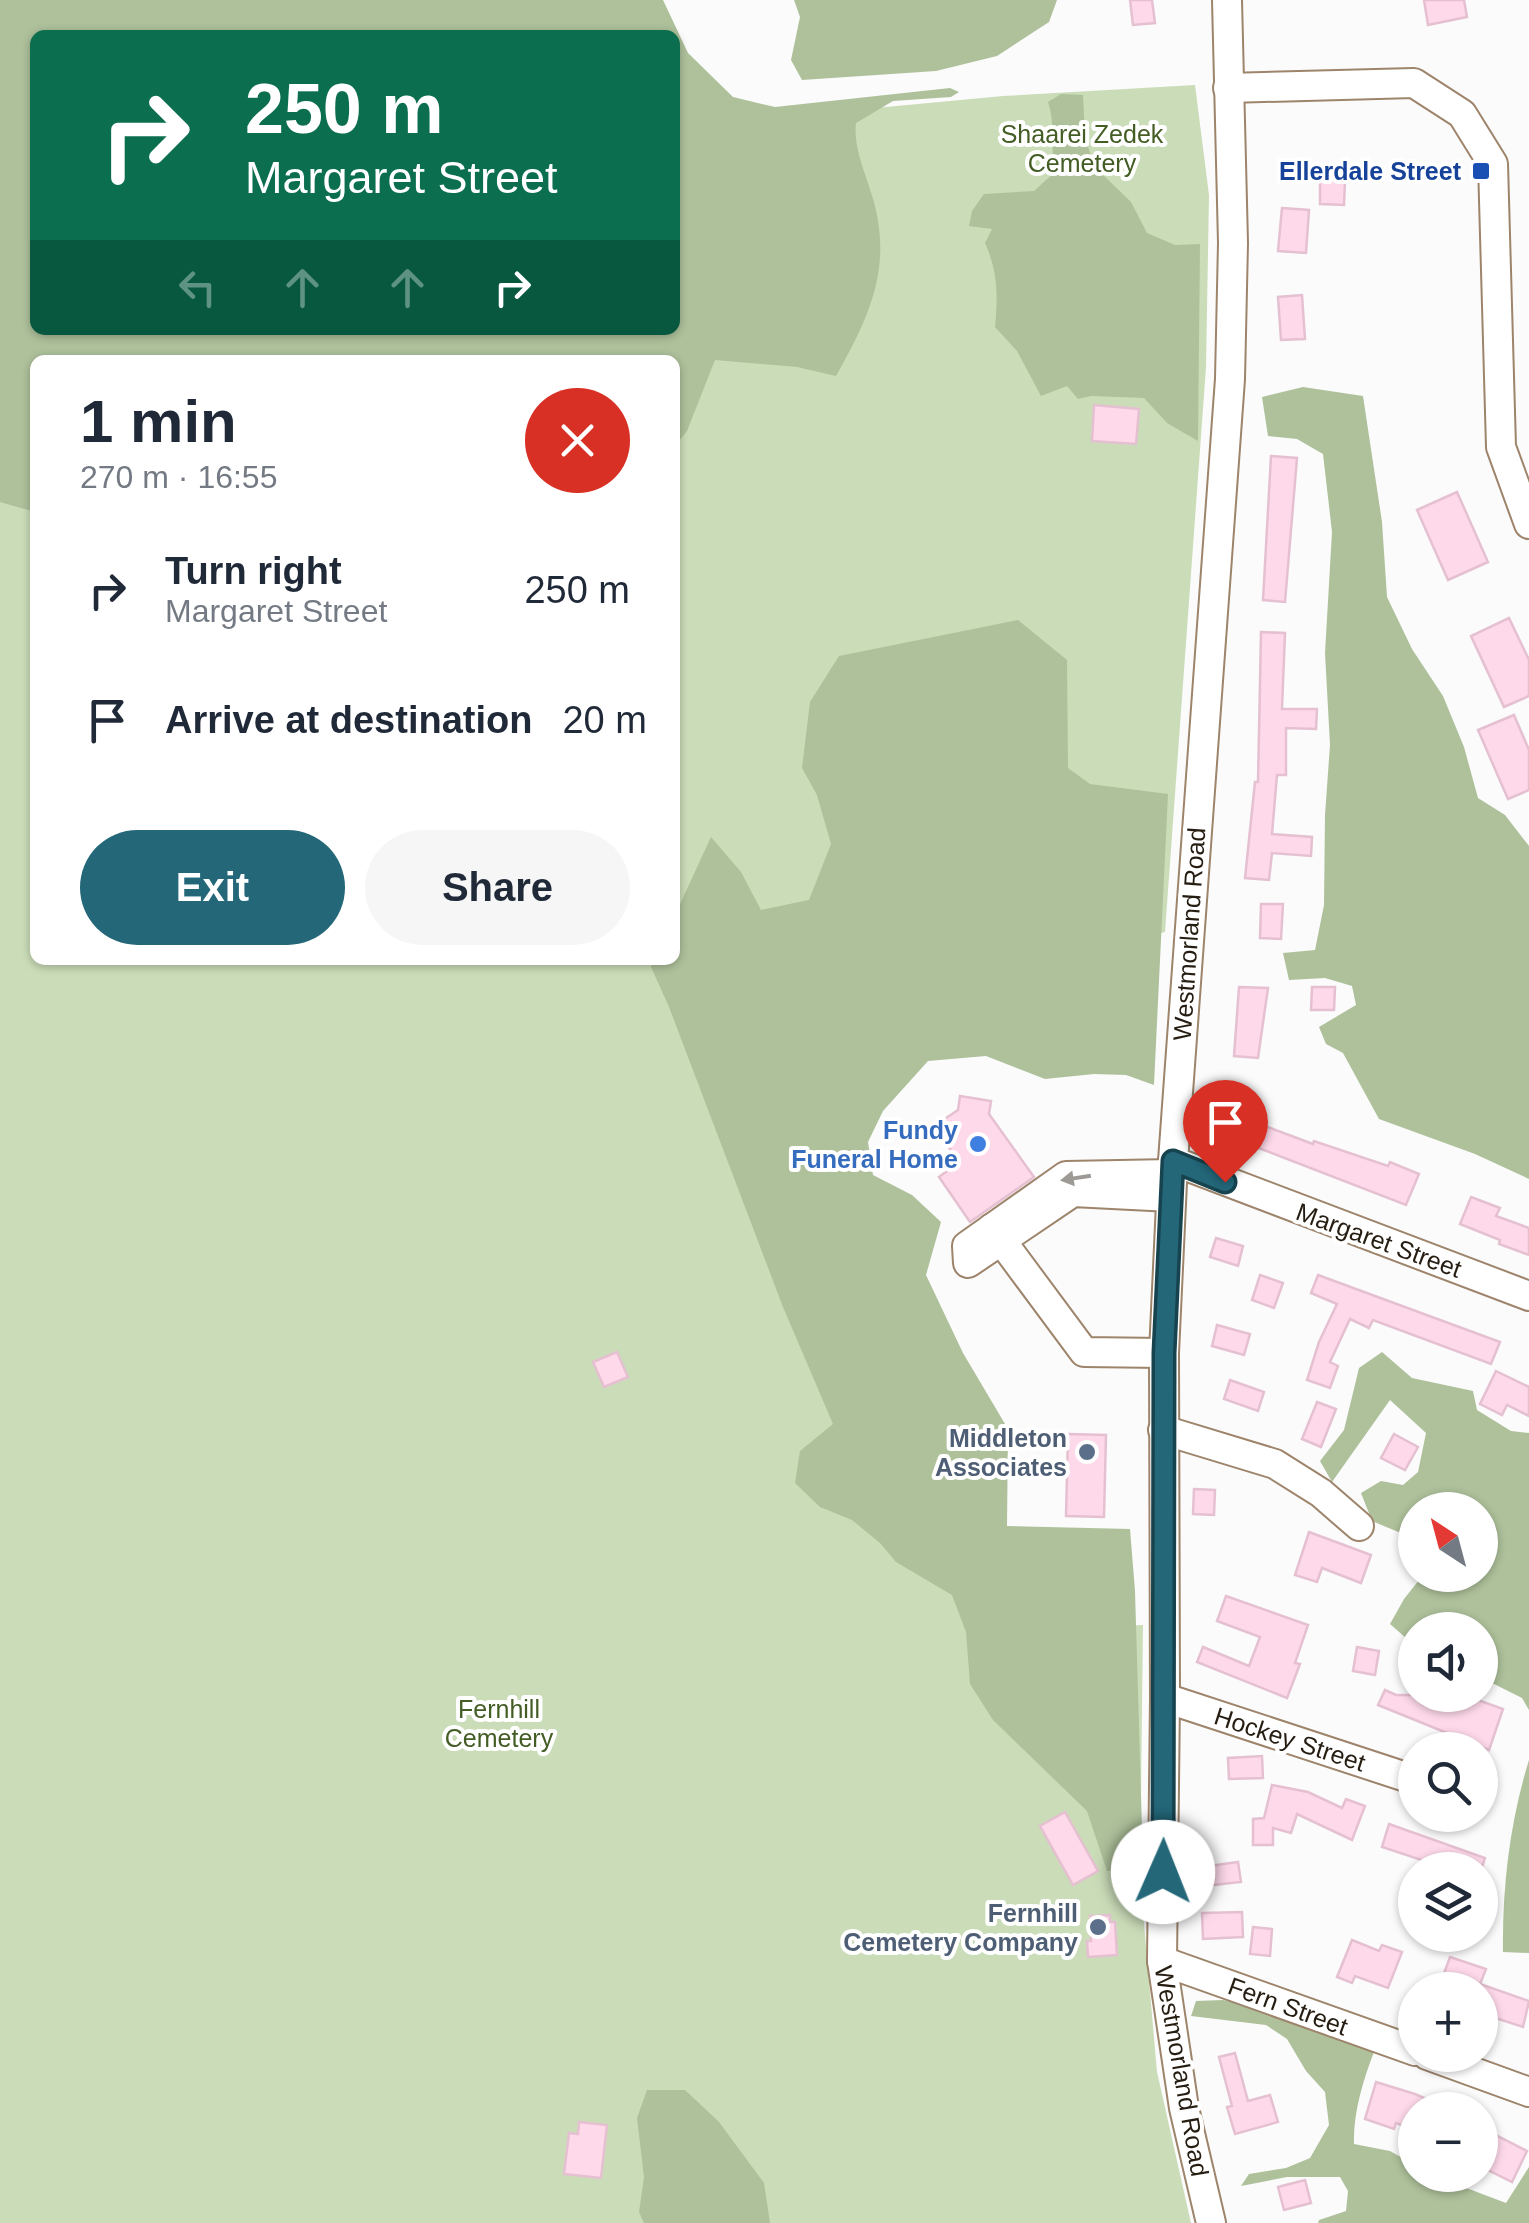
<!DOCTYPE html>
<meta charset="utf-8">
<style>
body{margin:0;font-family:Arial,sans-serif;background:#f6f6f7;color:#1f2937;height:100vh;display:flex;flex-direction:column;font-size:38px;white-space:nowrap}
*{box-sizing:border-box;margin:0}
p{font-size:32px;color:#747a83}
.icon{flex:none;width:55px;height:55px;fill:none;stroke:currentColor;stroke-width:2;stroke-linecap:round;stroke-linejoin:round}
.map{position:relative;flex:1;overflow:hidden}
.sheet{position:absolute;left:30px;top:355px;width:650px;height:610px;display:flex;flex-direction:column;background:#fff;border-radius:15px;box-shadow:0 2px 8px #0004}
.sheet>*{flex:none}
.top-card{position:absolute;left:30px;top:30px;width:650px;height:305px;border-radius:15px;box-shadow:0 2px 8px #0004;background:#0b6e4f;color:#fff;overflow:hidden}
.needle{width:65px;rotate:324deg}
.tools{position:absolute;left:1398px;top:1492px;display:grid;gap:20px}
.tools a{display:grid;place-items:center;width:100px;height:100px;border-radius:50%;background:#fff;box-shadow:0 2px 8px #0004;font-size:50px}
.pin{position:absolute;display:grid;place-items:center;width:85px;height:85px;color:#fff;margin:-102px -42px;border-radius:50% 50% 50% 0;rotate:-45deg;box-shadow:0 0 10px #0007}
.pin .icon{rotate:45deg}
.me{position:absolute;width:110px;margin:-55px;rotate:1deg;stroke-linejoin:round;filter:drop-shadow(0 0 8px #0008)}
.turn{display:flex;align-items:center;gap:35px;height:210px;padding:0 50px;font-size:45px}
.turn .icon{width:130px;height:130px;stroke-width:2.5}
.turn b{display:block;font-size:70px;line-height:85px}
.lanes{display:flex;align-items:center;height:95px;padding:0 50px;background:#0003;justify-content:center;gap:50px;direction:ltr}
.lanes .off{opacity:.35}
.round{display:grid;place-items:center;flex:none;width:105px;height:105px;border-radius:52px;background:#f6f6f7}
.summary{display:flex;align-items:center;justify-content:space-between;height:170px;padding:0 50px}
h1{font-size:60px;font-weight:800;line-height:75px}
.button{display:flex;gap:20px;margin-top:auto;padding:20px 50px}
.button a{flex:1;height:115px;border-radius:60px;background:#236779;color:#fff;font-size:40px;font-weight:800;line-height:115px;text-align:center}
.button a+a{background:#f6f6f7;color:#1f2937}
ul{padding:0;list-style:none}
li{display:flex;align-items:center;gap:30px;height:130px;padding:0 50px}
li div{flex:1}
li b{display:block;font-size:38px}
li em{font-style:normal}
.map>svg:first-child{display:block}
</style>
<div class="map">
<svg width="1529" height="2223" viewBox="0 0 1529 2223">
<rect width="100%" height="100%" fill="#fbfbfb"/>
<path fill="#cadcb8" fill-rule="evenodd" d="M1195,85L1209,195L1206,367L1165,932L789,1033L1004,1629L1143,1625L1140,1878L1157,2072L1191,2223H0V245L35,330H675L854,110L1003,96ZM35,360H675V960H35Z"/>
<g fill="#aec19b" fill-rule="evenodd">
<path d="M0,0H663L688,53L733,97L775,107L950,88L959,92L951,97L893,101L856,123C853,149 866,174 873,199C893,268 869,317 836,376L797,367L715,360L687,431L675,446V360H35V512L0,502ZM675,35V330H35V35Z"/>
<path d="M794,0H1057L1049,22L997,56L936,71L802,80L791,60L800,17Z"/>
<path d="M1061,94L1083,95L1085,137L1091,156L1101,173L1131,202L1147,233L1175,245L1200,244L1198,441L1167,423L1144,398L1091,396L1078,399L1067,386L1041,396L1017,351L995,327C998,296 998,272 985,243L992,229L969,226L972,211L984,194L1034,191L1055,172C1050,148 1056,126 1048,102Z"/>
<path d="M1303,387L1363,396L1382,522L1387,597L1412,649L1443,696L1464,747L1478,798L1505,815L1529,846V1179L1475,1154L1379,1119L1343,1053L1326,1044L1319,1027L1356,1005L1352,986L1325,978L1289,980L1283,953L1315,950L1324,905L1325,815L1330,745L1325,653L1332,532L1323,454L1297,439L1268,436L1262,397Z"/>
<path d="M1018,620L1067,660L1068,768L1090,784L1168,794L1154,1085L1126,1075L1094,1074L1045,1079L986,1056L928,1061L883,1111L868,1142L873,1175L912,1195L941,1222L926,1275L963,1353L1008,1429L1007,1526L1130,1529L1135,1591L1142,1829L1135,1870L1107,1871L1087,1811L993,1720L970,1684L966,1632L952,1595L896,1562L880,1543L852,1520L820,1507L795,1483L800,1451L833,1424L783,1307L669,1007L651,967L654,960H675V915L711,837L741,872L761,910L809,900L831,844L817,795L802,768L810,702L839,656Z"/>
<path d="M1382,1352L1412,1378L1473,1391L1477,1410L1511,1431L1529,1433V1710L1522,1698L1480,1677V1630H1415V1646L1390,1624L1404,1599L1423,1575H1480V1510H1415V1539L1372,1521L1361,1493L1381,1481L1403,1485L1418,1472L1426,1433L1390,1400L1332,1482L1320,1461L1344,1430L1359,1368Z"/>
<path d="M1529,1760V1953L1503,1952C1502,1887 1510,1821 1529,1760Z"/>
<path d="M1223,2000L1267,2011L1374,2052C1363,2080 1353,2114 1354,2144L1390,2151L1415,2165V2175H1432L1506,2203L1529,2167V2223H1318L1319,2220L1346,2211L1348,2191L1340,2177H1287L1241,2186L1249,2174L1286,2168L1310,2158L1329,2125L1325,2092L1306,2071L1287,2039L1266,2025L1191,2016L1196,2001Z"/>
<path d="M647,2090H685L719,2122L764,2183L770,2223H644L639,2212L644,2177L637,2118Z"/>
</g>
<g fill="#fed9ea" stroke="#e5c0d1" stroke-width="2.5">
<path d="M1130,0H1152L1155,23L1133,25Z"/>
<path d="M1424,0H1464L1467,17L1428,25Z"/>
<path d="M1320,180L1345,181L1344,205L1320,204Z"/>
<path d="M1282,208L1309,210L1306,253L1278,251Z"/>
<path d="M1302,295L1305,339L1281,340L1278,297Z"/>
<path d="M1094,405L1139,409L1136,444L1092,441Z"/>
<path d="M1271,456L1297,458L1285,602L1263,600Z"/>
<path d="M1457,492L1488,562L1448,580L1417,510Z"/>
<path d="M1509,618L1529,660V696L1504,707L1471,636Z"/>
<path d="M1261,632L1285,633L1282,709H1317L1316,729L1286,728V775H1277L1272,834L1312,837L1311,856L1272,853L1269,880L1245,878L1255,782H1258Z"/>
<path d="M1514,715L1529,750V790L1508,799L1478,730Z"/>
<path d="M1261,904H1283L1281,939L1260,938Z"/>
<path d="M1239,987L1268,988L1258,1058L1234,1056Z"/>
<path d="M1312,987H1335L1334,1010H1311Z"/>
<path d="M960,1096L991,1101L989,1114L1034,1177L970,1222L939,1177L959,1162L934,1126L958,1110Z"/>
<path d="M1228,1105L1250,1106L1249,1120L1313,1144L1314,1141L1388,1166L1390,1162L1419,1174L1406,1205L1256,1147L1260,1136L1226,1135Z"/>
<path d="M1471,1197L1500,1208L1496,1216L1529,1228V1255L1499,1244L1500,1240L1460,1224Z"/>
<path d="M1216,1238L1243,1246L1238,1266L1210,1257Z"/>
<path d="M1260,1275L1283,1283L1274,1308L1252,1300Z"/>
<path d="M1318,1275L1500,1342L1491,1364L1373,1320L1369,1328L1350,1319L1330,1362L1338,1366L1330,1388L1307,1380L1319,1342L1337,1304L1311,1293Z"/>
<path d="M1217,1325L1250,1334L1244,1355L1212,1346Z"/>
<path d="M617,1352L628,1377L604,1387L593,1362Z"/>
<path d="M1496,1371L1529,1387V1416L1507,1405L1502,1415L1480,1404Z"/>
<path d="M1230,1380L1264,1392L1258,1411L1224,1399Z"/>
<path d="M1317,1402L1336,1409L1321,1447L1302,1439Z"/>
<path d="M1068,1434L1106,1435L1104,1517L1066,1516Z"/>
<path d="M1394,1434L1418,1447L1405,1470L1381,1458Z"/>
<path d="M1194,1489L1215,1490L1214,1515L1193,1514Z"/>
<path d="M1309,1532L1371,1555L1361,1583L1322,1568L1317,1582L1295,1575Z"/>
<path d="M1226,1596L1308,1625L1295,1663L1300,1664L1287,1698L1197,1662L1203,1647L1249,1666L1260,1637L1217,1621Z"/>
<path d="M1357,1647L1379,1651L1375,1675L1353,1671Z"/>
<path d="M1385,1690L1396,1695H1464L1503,1709L1489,1750L1378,1705Z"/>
<path d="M1262,1756L1263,1778L1229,1779L1228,1758Z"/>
<path d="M1272,1785L1308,1792L1342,1808L1346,1799L1365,1806L1352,1840L1297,1814L1291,1833L1273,1828V1845H1253V1819L1264,1818Z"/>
<path d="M1065,1812L1098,1871L1073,1885L1040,1826Z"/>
<path d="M1389,1824L1485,1858L1481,1870H1439L1440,1866L1382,1847Z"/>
<path d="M1238,1862L1241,1882L1204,1886L1202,1867Z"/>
<path d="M1242,1912L1243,1937L1203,1939L1202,1913Z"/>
<path d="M1110,1915V1922H1115L1117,1955L1088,1957L1087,1941H1091L1090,1916Z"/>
<path d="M1253,1927L1272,1929L1270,1956L1250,1954Z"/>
<path d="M1352,1940L1379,1951L1382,1945L1402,1952L1388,1988L1355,1976L1352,1983L1337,1977Z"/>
<path d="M1450,1957L1486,1969L1480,1984L1529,2001L1523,2027L1480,2013V1984L1478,1990H1438Z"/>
<path d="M1235,2053L1248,2101L1270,2095L1278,2122L1235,2134L1227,2107L1232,2106L1219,2057Z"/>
<path d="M1376,2082L1415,2094L1451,2110H1415V2130L1396,2123L1394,2129L1365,2119Z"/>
<path d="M579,2122L607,2125L601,2178L564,2174L569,2133L578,2134Z"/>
<path d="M1480,2127L1527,2151L1512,2182L1480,2166Z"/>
<path d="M1305,2180L1311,2203L1284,2210L1278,2187Z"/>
</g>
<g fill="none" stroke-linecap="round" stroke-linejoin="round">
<g stroke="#9d846b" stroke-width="32">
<g id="minor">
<path d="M1228,88L1414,83L1462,114L1493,164L1501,447L1529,524"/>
<path d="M1173,1161L1529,1296"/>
<path d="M1171,1197L1073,1192L968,1263L967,1246L1066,1176L1172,1174"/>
<path d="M992,1228L1084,1352L1164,1353"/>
<path d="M1163,1430L1275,1464L1321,1493L1359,1526"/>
<path d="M1165,1698L1415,1780"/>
<path d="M1162,1961L1415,2051"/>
<path d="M1427,2055L1529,2092"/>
<path d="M1211,2223L1184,2108L1162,1961L1165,1698L1164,1353L1173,1161L1230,379L1233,243L1227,0"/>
</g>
</g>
<use href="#minor" stroke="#fff" stroke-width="28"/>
</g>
<defs><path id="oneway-solid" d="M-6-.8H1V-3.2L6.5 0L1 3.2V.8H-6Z" transform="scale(2.5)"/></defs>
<use fill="#9d9994" href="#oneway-solid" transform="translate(1076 1178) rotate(171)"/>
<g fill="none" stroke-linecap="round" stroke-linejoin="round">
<g stroke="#17434f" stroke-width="25">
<path id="route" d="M1163,1872L1164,1353L1173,1161L1225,1182"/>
</g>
<use href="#route" stroke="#236779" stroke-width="18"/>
</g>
<rect fill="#1a4fb4" stroke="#fff" stroke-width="4" x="1471" y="161" width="20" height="20" rx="5"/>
<circle fill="#3f7fe0" stroke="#fff" stroke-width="4" cx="978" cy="1144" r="10"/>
<g fill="#5c6f8a" stroke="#fff" stroke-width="4">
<circle cx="1087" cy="1452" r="10"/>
<circle cx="1098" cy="1927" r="10"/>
</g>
<g text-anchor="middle" stroke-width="8" stroke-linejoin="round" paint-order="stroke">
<g font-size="25" fill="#445d25" stroke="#fff">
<text x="1082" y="143">Shaarei Zedek<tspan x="1082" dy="29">Cemetery</tspan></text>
<text x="499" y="1718">Fernhill<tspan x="499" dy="29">Cemetery</tspan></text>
</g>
<g font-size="25" font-weight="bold" fill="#164399" stroke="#fff" text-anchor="end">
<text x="1461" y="180">Ellerdale Street</text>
</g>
<g font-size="25" fill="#261d12" stroke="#fff">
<text transform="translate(1189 934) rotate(-86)" y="9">Westmorland Road</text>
<text transform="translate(1379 1240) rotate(20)" y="9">Margaret Street</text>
<text transform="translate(1290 1739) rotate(18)" y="9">Hockey Street</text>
<text transform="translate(1288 2006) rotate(20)" y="9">Fern Street</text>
<text transform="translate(1182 2071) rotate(80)" y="9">Westmorland Road</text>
</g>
<g font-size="25" font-weight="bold" fill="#366cbe" stroke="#fff" text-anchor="end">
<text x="958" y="1139">Fundy<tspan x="958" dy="29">Funeral Home</tspan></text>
</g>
<g font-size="25" font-weight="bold" fill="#4e5e75" stroke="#fff" text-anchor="end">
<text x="1067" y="1447">Middleton<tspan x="1067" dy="29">Associates</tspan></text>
<text x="1078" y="1922">Fernhill<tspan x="1078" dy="29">Cemetery Company</tspan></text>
</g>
</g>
</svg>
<div class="tools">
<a><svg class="needle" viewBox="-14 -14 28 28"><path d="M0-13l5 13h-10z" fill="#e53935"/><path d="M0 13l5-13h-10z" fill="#747a83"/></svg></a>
<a><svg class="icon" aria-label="sound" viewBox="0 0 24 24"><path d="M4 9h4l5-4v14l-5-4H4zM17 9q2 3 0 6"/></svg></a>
<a><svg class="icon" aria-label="search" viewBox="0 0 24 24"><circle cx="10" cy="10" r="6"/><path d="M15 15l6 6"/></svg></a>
<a><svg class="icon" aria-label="layers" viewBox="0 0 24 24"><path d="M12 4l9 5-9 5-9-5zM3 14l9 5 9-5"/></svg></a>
<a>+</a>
<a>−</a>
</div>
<div class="pin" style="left:1225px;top:1182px;background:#d93025"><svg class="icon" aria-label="arrive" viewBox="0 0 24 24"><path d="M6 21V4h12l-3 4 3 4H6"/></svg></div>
<svg class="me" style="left:1163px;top:1872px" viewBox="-20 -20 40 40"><circle r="19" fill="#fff"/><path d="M0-13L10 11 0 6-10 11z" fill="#236779"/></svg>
<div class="top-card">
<div class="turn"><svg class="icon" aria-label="right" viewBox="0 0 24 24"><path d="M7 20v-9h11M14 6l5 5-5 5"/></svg><div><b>250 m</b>Margaret Street</div></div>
<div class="lanes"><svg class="icon off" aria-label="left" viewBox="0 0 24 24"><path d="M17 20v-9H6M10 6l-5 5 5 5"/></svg><svg class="icon off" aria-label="ahead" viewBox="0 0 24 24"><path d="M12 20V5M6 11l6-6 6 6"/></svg><svg class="icon off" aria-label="ahead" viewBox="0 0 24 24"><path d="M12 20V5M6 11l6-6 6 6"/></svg><svg class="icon" aria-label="right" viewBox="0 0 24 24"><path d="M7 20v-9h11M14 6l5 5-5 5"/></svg></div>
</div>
<section class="sheet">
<div class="summary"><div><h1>1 min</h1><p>270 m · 16:55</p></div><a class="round" style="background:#d93025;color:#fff"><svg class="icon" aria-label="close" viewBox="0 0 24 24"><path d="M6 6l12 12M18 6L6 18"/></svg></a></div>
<ul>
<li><svg class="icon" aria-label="right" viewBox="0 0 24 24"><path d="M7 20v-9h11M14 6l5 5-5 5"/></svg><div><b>Turn right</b><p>Margaret Street</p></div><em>250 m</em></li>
<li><svg class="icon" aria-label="arrive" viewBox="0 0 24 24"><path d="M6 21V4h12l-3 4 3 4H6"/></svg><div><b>Arrive at destination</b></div><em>20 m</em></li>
</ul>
<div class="button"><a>Exit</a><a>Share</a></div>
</section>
</div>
